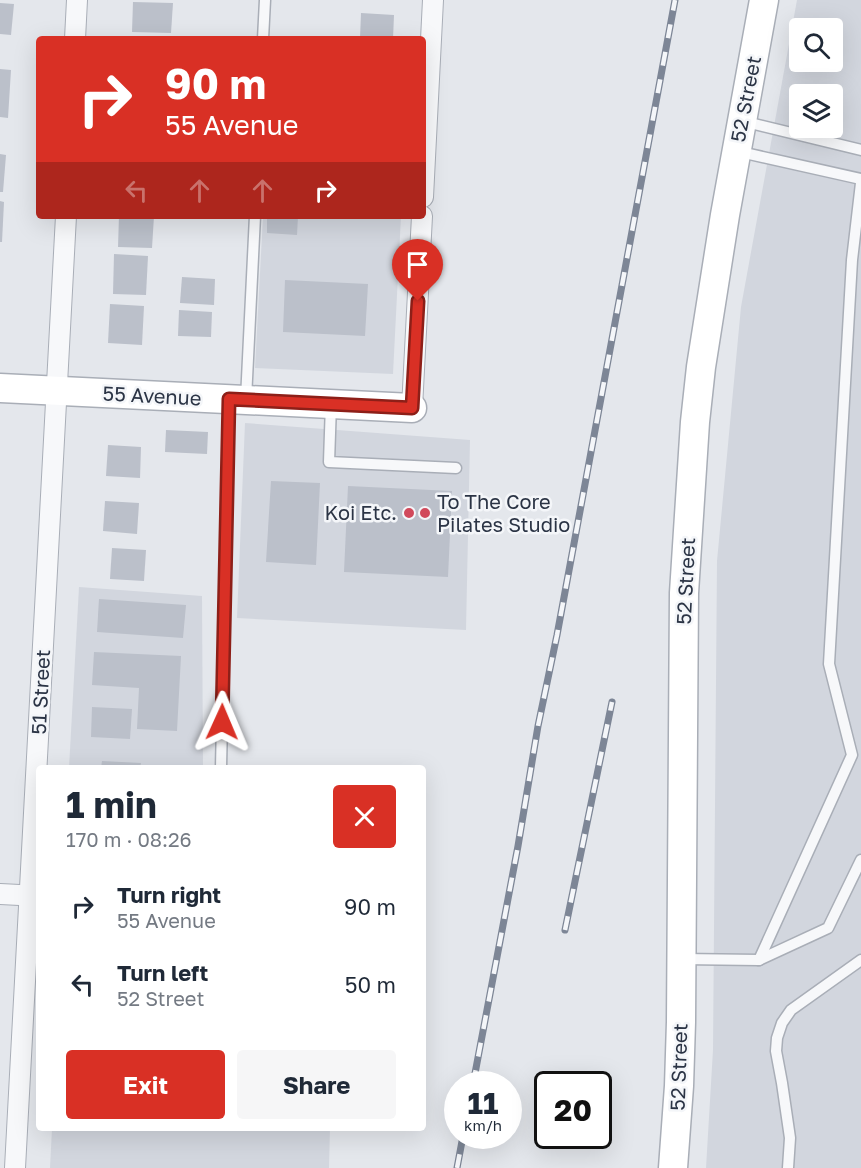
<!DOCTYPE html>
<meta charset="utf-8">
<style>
body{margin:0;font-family:"Golos Text",sans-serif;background:#f6f6f7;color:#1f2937;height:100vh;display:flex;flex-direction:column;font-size:22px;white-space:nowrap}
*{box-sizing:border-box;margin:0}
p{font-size:20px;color:#747a83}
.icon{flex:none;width:33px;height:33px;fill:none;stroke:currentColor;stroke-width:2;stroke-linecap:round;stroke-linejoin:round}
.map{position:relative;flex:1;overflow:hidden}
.drawer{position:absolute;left:36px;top:765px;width:390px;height:366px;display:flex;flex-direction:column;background:#fff;border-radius:6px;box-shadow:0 6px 24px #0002}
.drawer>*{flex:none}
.top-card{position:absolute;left:36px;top:36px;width:390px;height:183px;border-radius:6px;box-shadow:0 6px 24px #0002;background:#d93025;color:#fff;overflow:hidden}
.controls{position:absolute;left:789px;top:18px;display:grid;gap:12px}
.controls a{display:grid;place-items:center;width:54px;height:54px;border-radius:6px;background:#fff;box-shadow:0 6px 24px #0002;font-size:30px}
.speed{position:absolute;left:444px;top:1071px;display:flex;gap:12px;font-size:30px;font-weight:700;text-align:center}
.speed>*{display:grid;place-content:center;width:78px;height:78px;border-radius:50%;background:#fff;box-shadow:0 6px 24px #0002;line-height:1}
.speed small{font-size:15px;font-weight:400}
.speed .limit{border:3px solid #111;border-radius:9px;background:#fff;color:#111}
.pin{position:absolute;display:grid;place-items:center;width:51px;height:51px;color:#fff;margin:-62px -26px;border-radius:50% 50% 50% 0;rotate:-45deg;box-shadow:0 0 6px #0007}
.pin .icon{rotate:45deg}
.me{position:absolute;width:66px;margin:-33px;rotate:1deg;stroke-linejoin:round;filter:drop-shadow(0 0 4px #0008)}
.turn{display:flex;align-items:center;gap:21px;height:126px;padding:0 30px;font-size:27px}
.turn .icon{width:78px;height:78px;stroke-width:2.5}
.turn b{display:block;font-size:42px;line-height:51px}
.lanes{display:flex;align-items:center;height:57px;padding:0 30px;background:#0003;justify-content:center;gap:30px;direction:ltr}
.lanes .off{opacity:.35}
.round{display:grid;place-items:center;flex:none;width:63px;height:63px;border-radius:6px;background:#f6f6f7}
.overview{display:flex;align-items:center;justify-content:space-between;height:102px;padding:0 30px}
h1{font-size:36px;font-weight:700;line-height:45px}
.primary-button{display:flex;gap:12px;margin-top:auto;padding:12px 30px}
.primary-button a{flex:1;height:69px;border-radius:6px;background:#d93025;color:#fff;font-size:24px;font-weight:700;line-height:69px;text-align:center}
.primary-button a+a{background:#f6f6f7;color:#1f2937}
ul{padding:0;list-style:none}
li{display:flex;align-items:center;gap:18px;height:78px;padding:0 30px}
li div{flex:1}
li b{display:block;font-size:22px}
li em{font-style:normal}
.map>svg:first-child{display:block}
</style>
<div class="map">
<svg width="861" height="1168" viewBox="0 0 861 1168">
<rect width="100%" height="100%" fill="#e4e7ec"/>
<g fill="#d2d6de" fill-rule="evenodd">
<path d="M797,0H861V1168H706L713,1050L717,561L741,307ZM800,28H832V62H800ZM800,94H832V128H800Z"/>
<path d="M263,216H401L393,374L255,368Z"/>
<path d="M245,423L470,440L466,630L237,618Z"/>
<path d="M79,587L202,596L203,768H69Z"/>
<path d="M52,1128H330L329,1168H50Z"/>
</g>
<g fill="#bbc0ca">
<path d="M133,2L173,3L171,33L132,32Z"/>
<path d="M0,3L14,4L11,35L0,34Z"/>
<path d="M361,13L394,15L393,39H360Z"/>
<path d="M0,69L11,70L8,118L0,117Z"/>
<path d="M0,154L6,155L3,192H0Z"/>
<path d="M0,201L4,202L2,242H0Z"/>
<path d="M119,216H154L152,248L118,247Z"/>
<path d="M267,216H298L297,235L267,233Z"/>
<path d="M114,254L148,256L146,295L113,294Z"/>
<path d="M182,277L215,279L214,305L180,303Z"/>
<path d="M285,280L368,284L365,336L283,332Z"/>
<path d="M110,304L144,306L142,345L108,343Z"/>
<path d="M179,310L212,312L211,337L178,336Z"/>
<path d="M166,430L208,432L207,454L165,452Z"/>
<path d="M108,445L141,447L140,478L106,476Z"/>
<path d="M271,481L320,483L316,565L266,562Z"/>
<path d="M348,486L452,491L448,577L344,572Z"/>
<path d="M105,501L139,503L137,534L103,531Z"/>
<path d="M112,548L146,550L144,581L110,579Z"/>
<path d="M99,599L186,605L183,638L97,632Z"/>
<path d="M94,652L181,656L177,731L137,729L139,688L92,685Z"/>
<path d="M92,707L132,709L130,739L91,737Z"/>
<path d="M102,761L141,763L140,768H101Z"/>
</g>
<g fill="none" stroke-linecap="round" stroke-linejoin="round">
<g stroke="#a9aeb7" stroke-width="13">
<g id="lane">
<path d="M263,39L265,0"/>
<path d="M742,121L861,150"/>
<path d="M736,151L861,179"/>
<path d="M246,399L255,216"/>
<path d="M331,404L329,462L456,468"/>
<path d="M221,768L229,400"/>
<path d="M682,959L759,960L828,928L861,860"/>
<path d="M759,960L852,755L829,664L852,260L861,183"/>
<path d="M788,1168L790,1138L782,1083L776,1051L777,1038L782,1023L791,1010L861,960"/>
</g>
</g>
<g stroke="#a9aeb7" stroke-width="22">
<g id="street">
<path d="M75,39L77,0"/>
<path d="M423,197L433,0"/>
<path d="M412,408L422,216"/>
<path d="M0,894L39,896"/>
<path d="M15,1168L66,216"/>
</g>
</g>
<g stroke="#a9aeb7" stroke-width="31">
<g id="secondary">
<path d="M0,388L412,408"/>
<path d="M673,1168L679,1086L681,1022L684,593L695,422L701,367L725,215L764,0"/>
</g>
</g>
<use href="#lane" stroke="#f7f8fa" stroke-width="10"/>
<use href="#street" stroke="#f7f8fa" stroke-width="20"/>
<use href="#secondary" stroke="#fff" stroke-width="28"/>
<g stroke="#7d8696" stroke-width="7">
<g id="rail">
<path d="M565,930L612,702"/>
<path d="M473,1084L518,846L538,726L557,635L675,0"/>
<path d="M457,1168L463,1136"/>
</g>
</g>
<use href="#rail" stroke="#f4f6f9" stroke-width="4.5" stroke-dasharray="14" stroke-linecap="butt"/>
</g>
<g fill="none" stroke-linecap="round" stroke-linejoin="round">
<g stroke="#8d1f18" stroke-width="15">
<path id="route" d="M222,722L229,399L412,408L418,301"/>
</g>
<use href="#route" stroke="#d93025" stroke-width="10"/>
</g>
<g fill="#d1495b" stroke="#f4f6f9" stroke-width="2">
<circle cx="409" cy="513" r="6"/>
<circle cx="425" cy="513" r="6"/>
</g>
<g text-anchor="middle" stroke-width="5" stroke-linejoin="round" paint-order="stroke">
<g font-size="20" fill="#2b3445" stroke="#f4f6f9">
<text transform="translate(746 99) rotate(-79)" y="7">52 Street</text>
<text transform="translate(152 396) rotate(3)" y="7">55 Avenue</text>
<text transform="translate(686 581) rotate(-87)" y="7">52 Street</text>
<text transform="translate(41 692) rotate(-87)" y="7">51 Street</text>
<text transform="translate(679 1067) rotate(-88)" y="7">52 Street</text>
</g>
<g font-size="20" fill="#2b3445" stroke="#f4f6f9" text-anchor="start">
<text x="437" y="509">To The Core<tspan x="437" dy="23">Pilates Studio</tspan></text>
<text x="397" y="520" text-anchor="end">Koi Etc.</text>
</g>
</g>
</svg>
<div class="controls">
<a><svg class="icon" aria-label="search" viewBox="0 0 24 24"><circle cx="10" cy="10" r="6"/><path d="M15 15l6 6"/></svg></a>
<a><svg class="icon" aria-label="layers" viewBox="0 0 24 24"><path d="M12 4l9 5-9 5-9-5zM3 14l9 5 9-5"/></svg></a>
</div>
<div class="speed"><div>11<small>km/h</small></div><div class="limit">20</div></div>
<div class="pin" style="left:418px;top:301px;background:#d93025"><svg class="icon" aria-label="arrive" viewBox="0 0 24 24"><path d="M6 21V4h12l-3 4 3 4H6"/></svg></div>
<svg class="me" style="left:222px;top:722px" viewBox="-20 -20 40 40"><path d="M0-17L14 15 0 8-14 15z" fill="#d93025" stroke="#fff" stroke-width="4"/></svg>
<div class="top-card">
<div class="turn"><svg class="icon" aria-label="right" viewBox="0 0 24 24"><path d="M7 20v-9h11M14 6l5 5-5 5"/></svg><div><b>90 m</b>55 Avenue</div></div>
<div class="lanes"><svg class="icon off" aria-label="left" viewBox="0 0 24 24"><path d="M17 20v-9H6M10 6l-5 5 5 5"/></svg><svg class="icon off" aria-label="ahead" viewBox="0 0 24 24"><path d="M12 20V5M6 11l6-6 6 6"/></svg><svg class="icon off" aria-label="ahead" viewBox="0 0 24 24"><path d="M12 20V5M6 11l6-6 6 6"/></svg><svg class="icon" aria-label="right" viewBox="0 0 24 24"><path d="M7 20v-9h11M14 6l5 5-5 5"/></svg></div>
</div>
<section class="drawer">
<div class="overview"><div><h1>1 min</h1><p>170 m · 08:26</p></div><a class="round" style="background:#d93025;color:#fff"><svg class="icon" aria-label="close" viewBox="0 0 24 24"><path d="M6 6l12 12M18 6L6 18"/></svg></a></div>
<ul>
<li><svg class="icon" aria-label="right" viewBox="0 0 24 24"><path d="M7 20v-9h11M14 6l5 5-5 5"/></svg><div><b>Turn right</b><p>55 Avenue</p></div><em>90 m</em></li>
<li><svg class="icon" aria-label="left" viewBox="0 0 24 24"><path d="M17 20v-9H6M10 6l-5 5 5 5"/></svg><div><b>Turn left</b><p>52 Street</p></div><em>50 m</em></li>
</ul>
<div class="primary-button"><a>Exit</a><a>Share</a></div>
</section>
</div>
